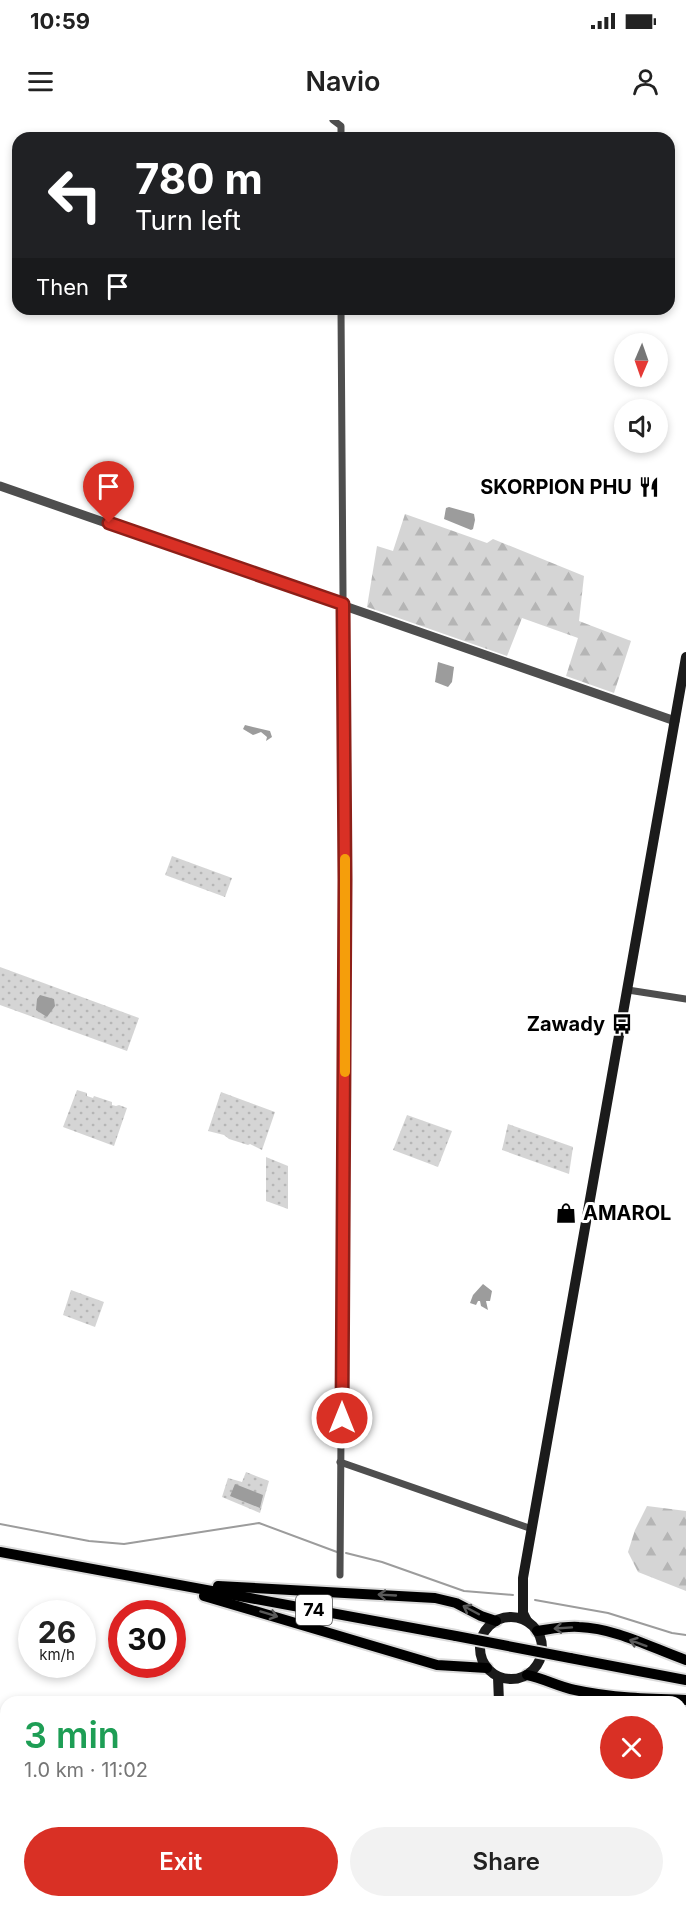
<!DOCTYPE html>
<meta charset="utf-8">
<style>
body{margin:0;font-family:Inter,sans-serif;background:#f2f2f2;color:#222;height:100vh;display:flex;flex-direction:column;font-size:22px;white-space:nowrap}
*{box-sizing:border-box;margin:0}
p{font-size:20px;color:#767676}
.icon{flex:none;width:33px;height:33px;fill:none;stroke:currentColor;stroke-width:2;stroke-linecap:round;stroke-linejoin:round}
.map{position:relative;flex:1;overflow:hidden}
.drawer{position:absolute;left:0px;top:1576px;width:687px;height:212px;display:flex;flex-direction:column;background:#fff;border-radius:18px 18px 0 0;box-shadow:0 3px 9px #0003}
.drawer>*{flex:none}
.top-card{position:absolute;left:12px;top:12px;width:663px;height:183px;border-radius:18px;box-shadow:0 3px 9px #0003;background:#202124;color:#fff;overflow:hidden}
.needle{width:39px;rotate:182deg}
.controls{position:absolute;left:614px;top:213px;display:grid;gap:12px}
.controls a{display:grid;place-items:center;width:54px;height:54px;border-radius:50%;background:#fff;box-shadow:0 3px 9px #0003;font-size:30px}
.speed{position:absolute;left:18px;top:1480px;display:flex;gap:12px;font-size:30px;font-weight:700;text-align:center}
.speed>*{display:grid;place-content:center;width:78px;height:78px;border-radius:50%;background:#fff;box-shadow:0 3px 9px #0003;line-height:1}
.speed small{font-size:15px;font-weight:400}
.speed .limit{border:9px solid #d22;background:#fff;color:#111}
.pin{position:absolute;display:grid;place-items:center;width:51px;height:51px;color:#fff;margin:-62px -26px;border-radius:50% 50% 50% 0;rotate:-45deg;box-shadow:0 0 6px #0007}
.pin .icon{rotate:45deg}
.me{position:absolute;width:66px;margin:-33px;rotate:0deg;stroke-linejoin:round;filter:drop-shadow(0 0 4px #0008)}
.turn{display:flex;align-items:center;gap:21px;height:126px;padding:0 24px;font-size:27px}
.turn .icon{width:78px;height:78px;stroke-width:2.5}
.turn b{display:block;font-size:42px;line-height:51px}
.then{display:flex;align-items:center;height:57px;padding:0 24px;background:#0003;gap:12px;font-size:22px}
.round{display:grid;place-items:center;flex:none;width:63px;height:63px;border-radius:32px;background:#f2f2f2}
.summary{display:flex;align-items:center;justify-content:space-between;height:102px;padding:0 24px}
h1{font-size:36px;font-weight:600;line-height:45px;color:#1e9e55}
.cta{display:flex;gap:12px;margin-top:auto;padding:12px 24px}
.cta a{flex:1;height:69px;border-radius:36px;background:#d93025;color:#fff;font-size:24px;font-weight:600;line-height:69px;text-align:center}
.cta a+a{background:#f2f2f2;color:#222}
.status{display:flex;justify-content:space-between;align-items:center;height:42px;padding:0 30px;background:#fff;direction:ltr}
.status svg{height:16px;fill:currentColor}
header{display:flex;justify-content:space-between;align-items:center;height:78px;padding:0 24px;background:#fff;font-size:27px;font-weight:600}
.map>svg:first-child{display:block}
</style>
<div class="status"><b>10:59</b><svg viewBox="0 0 49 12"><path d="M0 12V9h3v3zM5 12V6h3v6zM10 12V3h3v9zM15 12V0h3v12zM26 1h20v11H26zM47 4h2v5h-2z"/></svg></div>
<header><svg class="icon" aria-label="menu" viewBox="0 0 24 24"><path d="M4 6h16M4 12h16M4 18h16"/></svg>Navio<svg class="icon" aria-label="person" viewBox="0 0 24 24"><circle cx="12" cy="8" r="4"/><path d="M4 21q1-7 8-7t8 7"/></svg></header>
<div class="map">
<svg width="686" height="1787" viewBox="0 0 686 1787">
<defs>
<pattern id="forest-firs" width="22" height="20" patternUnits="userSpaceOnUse" patternTransform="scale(1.5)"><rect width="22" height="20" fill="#d5d5d5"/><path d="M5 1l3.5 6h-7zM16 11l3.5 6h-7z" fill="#b5b5b5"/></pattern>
<pattern id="garden-dots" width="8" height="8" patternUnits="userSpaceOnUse" patternTransform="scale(1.5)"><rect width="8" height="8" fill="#d5d5d5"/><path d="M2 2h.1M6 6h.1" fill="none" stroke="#b5b5b5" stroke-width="1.8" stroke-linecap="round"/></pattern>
</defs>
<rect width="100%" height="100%" fill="#fff"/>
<g fill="url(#forest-firs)">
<path d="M405,394L487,423L493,419L584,456L579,501L631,521L614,573L566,556L578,518L522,498L507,536L367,487L377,426L393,431Z"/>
<path d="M647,1386L686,1391V1471L638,1452L628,1432L635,1410Z"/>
</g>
<g fill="url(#garden-dots)">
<path d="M172,736L232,758L225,777L165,755Z"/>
<path d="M0,847L139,898L127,931L0,885Z"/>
<path d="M77,970L87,973V976L93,978L94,976L112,982V985L116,986L119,985L127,988L114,1026L63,1007Z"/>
<path d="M221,972L275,992L262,1030L250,1024L248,1025L229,1019L224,1015L208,1011Z"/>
<path d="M407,995L452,1011L438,1047L393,1030Z"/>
<path d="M508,1004L573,1027L569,1054L502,1030Z"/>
<path d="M266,1037L288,1046V1089L266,1081Z"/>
<path d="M71,1170L104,1182L95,1207L63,1195Z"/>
<path d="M246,1352L269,1361L260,1393L222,1377L228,1358L242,1362Z"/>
</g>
<g fill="#9c9c9c">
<path d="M449,387L474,394L475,400L473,409L471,410L444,399L446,388Z"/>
<path d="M438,542L454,547L452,562L448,567L435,562Z"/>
<path d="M245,605L270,611L272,617L266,621L267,617L261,612L253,615L243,609Z"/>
<path d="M40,875L54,879L55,886L47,897L36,890L37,879Z"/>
<path d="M483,1164L492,1171L490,1181H486L488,1190L481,1186L480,1181H478L476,1185L470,1183L473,1175Z"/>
<path d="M235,1364L263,1375L260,1388L230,1376Z"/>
</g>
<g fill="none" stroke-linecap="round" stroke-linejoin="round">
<g stroke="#9c9c9c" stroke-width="2">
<path d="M0,1404L89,1421L124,1424L259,1403L337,1432"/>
<path d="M346,1433L382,1442L464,1471L513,1475"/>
<path d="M535,1480L608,1493L672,1513L686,1515"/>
</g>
<g stroke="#dbdbdb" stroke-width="14">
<g id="primary">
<path d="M0,1432L456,1516"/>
<path d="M218,1466L435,1478L456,1483L481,1496L496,1501"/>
<path d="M204,1476L437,1545L487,1548"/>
<path d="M537,1511C551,1509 565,1506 579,1507C615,1508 652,1528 686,1540"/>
<path d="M570,1538L686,1560"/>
<path d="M527,1555C543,1558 559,1567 575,1570C611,1578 649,1579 686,1580"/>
</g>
</g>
<g stroke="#4e4e4e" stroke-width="7">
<path d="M333,0L341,6V18"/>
<path d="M628,870L686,879"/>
<path d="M340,1342L532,1409"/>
<path d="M340,1455L345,759L341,189"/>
</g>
<path stroke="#4e4e4e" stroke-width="9" d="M0,366L675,601"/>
<g stroke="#1b1b1b" stroke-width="10">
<circle cx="511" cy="1528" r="31"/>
<path d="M527,1501L523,1493V1458L686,537"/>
<path d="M498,1557L499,1582"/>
<path d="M465,1787L466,1782"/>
</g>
<use href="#primary" stroke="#000" stroke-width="10"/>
<g stroke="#dbdbdb" stroke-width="14" stroke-linecap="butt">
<path id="primary-bridge" d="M456,1516L570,1538"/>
</g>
<use href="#primary-bridge" stroke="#000" stroke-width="10"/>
</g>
<defs><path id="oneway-shaft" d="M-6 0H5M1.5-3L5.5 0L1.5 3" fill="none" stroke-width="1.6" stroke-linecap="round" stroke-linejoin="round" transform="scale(1.5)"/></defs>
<g stroke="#595959">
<use href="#oneway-shaft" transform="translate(387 1475) rotate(-177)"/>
<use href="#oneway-shaft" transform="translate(471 1490) rotate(-152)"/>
<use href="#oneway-shaft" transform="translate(269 1494) rotate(17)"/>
<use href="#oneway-shaft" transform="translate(563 1508) rotate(176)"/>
<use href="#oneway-shaft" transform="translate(638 1523) rotate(-160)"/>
</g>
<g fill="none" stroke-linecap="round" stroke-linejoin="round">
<g stroke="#8d1f18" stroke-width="15">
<path id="route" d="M109,403L343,484L345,759L342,1298"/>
</g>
<use href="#route" stroke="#d93025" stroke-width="10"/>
<path stroke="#f59e0b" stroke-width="10" d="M345,952V739"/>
</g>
<defs>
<g id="restaurant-bare" transform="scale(1.62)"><path d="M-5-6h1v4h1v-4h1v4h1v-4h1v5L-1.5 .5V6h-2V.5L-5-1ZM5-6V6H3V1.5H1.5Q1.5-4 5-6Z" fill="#000" stroke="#fff" stroke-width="2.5" paint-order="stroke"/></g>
<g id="bus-bare" transform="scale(1.62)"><path d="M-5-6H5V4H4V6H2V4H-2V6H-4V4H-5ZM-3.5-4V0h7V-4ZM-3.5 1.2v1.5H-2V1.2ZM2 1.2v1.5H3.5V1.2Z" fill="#000" stroke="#fff" stroke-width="2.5" paint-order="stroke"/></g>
<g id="shop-bare" transform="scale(1.62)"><path d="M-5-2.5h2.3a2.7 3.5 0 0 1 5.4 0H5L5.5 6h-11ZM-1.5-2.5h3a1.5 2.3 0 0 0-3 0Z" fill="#000" stroke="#fff" stroke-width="2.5" paint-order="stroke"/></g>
</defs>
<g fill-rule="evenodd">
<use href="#restaurant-bare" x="649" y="367"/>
<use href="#bus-bare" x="622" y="904"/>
<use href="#shop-bare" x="566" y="1093"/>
</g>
<g text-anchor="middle" stroke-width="6" stroke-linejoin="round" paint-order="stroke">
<rect fill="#fff" stroke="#4c4c4c" stroke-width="1.5" x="296" y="1475" width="36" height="30" rx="4.5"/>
<g font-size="18" font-weight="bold" fill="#000">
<text x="314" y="1496">74</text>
</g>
<g font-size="20" font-weight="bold" fill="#000" stroke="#fff" text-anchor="end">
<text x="632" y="374">SKORPION PHU</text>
<text x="605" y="911">Zawady</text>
<text x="583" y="1100" text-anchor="start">AMAROL</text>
</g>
</g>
</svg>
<div class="controls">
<a><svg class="needle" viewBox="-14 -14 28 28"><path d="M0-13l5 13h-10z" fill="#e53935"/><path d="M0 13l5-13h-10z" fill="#767676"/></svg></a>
<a><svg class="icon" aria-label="sound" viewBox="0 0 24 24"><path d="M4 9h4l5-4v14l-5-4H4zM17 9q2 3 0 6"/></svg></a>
</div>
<div class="speed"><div>26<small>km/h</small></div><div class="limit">30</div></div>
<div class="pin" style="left:109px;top:403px;background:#d93025"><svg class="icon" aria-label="arrive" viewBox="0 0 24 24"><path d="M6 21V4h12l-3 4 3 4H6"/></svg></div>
<svg class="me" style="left:342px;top:1298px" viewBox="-20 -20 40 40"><circle r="17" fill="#d93025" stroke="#fff" stroke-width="3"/><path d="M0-11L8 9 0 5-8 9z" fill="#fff"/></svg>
<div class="top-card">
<div class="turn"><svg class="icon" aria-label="left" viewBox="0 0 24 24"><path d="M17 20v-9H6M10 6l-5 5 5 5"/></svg><div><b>780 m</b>Turn left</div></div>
<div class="then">Then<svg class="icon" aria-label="arrive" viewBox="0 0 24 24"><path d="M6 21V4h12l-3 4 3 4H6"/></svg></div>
</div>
<section class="drawer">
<div class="summary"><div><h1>3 min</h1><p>1.0 km · 11:02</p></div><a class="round" style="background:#d93025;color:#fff"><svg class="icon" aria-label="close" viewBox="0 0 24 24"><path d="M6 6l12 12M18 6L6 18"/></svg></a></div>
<div class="cta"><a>Exit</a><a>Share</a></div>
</section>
</div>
